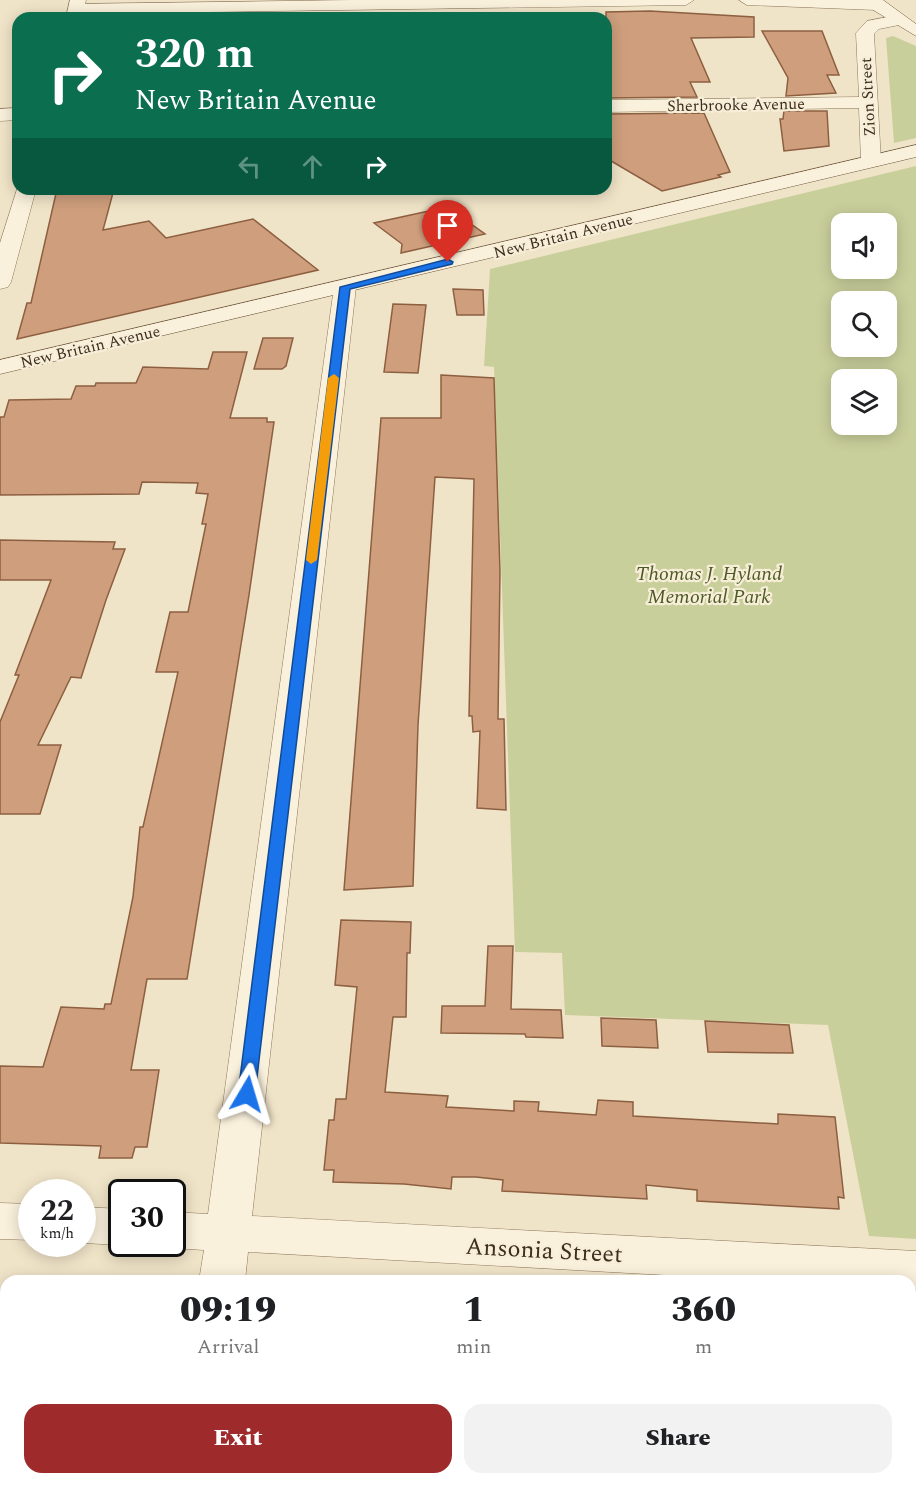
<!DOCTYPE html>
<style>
body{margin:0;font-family:Spectral,serif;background:#f2f2f2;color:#202124;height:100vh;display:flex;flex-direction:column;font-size:22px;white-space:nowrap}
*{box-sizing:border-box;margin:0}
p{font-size:20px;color:#757577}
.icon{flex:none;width:33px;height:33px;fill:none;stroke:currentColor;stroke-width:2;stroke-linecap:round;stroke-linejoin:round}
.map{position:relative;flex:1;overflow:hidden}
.side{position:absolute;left:0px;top:1275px;width:916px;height:210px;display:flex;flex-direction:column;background:#fff;border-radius:18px 18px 0 0;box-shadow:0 3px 15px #0003}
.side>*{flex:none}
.guide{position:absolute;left:12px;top:12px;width:600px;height:183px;border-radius:18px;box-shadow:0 3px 15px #0003;background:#0b6e4f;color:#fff;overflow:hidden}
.controls{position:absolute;left:831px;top:213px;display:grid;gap:12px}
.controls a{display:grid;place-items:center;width:66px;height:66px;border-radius:12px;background:#fff;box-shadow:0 3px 15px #0003;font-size:30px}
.speed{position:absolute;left:18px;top:1179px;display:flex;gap:12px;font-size:30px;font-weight:700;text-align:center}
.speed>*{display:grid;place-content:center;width:78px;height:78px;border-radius:50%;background:#fff;box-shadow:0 3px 15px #0003;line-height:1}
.speed small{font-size:15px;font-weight:400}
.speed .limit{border:3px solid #111;border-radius:9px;background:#fff;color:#111}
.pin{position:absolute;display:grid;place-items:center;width:51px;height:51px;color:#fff;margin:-62px -26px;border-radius:50% 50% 50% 0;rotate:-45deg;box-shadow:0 0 6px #0007}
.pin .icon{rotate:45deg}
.me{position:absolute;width:66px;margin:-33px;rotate:7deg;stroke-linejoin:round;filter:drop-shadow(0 0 4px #0008)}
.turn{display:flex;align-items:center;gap:21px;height:126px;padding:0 24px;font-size:27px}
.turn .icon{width:78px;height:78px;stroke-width:2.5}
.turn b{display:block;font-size:42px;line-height:51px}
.lanes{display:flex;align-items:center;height:57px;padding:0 24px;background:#0003;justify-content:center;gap:30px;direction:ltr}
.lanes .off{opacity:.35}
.eta{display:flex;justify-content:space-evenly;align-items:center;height:102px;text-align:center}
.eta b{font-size:36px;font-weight:800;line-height:42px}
.cta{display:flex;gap:12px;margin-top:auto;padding:12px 24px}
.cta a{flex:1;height:69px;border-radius:18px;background:#9e2a2b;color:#fff;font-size:24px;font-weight:800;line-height:69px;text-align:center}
.cta a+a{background:#f2f2f2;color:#202124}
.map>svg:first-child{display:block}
</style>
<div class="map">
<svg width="916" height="1485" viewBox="0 0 916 1485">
<rect width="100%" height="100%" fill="#f0e4c8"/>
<g fill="#c9cf9b" fill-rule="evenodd">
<path d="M893,36L916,46V138L894,143L886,38Z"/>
<path d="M916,166V1239L869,1236L828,1025L565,1015L562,953L515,952L494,367L484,366L490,269ZM842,224H886V268H842ZM842,302H886V346H842ZM842,380H886V424H842Z"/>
</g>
<g fill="#cf9f7d" stroke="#8d5f41" stroke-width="1.5">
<path d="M650,11L754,17V37L691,38L710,82H690L697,97L606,98V12Z"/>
<path d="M762,31H822L839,75H827L836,93L786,96L788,78Z"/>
<path d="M784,111H827L829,146L784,151L780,119H783Z"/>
<path d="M704,113L730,172L718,175L721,177L662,191L606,158V114Z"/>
<path d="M57,189H114L103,230L149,221L166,238L253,219L318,270L17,339L27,303H31Z"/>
<path d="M447,207L485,234L401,253L402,244L374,223Z"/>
<path d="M453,289L483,290L484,315H457Z"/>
<path d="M393,304L426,305L418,373L384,372Z"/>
<path d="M263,338H293L286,366L282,369H254Z"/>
<path d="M213,352H247L230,418H267V422H274L249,595L187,979H147L131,1070H159L147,1147H135L132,1158H99L101,1146L0,1143V1066L43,1067L61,1007L104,1009L105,1004H111L133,897L140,827H143L178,672H156L170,612H188L206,524H202L208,494L196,493L198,483L142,482L139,494L0,495V417H4L9,400L71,399L76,386H95L96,383H136L143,367L208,369Z"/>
<path d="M441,375L494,378L500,572L498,719H504L506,810L477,808L480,731L473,732L472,716H469L474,479L435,477L418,725L413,886L344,890L381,418H441Z"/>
<path d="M0,540L115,542L113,549H125L106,600L81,678L71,677L38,745H61L40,814H0V722L19,675H15L51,580H0Z"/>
<path d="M341,920L411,922L410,953H407L406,1017H393L385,1092L448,1096L446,1107L464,1108L514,1111V1101L539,1102L538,1111L596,1115L598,1100L633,1102V1116L778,1124V1114L835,1117L844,1198L838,1197L839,1209L697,1201V1190L646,1185L647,1199L502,1191L503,1180L476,1177H452L451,1189L404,1184L333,1182L334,1170H324L329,1120H334L336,1099H346L357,987L335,985Z"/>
<path d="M488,946H513L511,1009L561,1010L563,1038L526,1037L525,1034L441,1033L442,1006H485Z"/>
<path d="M601,1018L656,1020L658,1048L602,1046Z"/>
<path d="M705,1021L789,1025L793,1053L708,1052Z"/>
</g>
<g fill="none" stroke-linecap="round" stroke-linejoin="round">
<g stroke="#8d765c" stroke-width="1">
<g id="minor">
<path d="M353,0H694L686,5L76,14L68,9L76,4Z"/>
<path d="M739,0H874L884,5L876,10L747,5Z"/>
<path d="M898,15L906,20L904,24L879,29L874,34L881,162L878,166H864L861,162L859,108L606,112V100L859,97L856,33L867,21Z"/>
<path d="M18,108V120L0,121V109Z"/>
<path d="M345,280L353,282L356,287L252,1216L916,1251V1289L910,1288V1281H774L248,1252L245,1281H199L204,1250L172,1248L159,1244H172V1212L208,1214L334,287L337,282Z"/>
<path d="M0,1203L32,1204V1240L0,1239Z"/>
<path d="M82,1207L122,1209V1244H126L122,1245L82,1243Z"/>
<path d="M167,1479H217L216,1485H166Z"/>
</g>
</g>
<g stroke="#8d765c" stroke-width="1">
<g id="tertiary">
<path d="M70,0H86L82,18H66Z"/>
<path d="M18,186V189H36L11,282L8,287L0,289V243Z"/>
</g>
</g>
<g stroke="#6f573f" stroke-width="1">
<g id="secondary">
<path d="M867,0H883L916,24V36L870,8Z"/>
<path d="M916,145V157L0,374V360Z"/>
</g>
</g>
<use href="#minor" fill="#faf1dc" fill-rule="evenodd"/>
<use href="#tertiary" fill="#faf1dc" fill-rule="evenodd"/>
<use href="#secondary" fill="#faf1dc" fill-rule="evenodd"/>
</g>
<path fill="#1a73e8" stroke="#114b97" stroke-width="1.5" d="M448,259L453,262L452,264L350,289L255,1094L253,1099H241L238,1094L340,287Z"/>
<path fill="#f59e0b" d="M334,374L339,378L317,560L311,564L306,560L328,378Z"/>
<g text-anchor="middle" stroke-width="4.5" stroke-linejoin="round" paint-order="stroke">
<g font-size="16" fill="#3d2e20" stroke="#f7eed8">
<text transform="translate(867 97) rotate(-93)" y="6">Zion Street</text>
<text transform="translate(736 104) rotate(-1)" y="6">Sherbrooke Avenue</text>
<text transform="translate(563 235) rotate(-14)" y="6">New Britain Avenue</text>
<text transform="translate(90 346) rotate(-13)" y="6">New Britain Avenue</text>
</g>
<g font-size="20" font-style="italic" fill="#4d5a26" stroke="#f7eed8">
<text x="709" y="580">Thomas J. Hyland<tspan x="709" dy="23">Memorial Park</tspan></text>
</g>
<g font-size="24" fill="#3d2e20" stroke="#f7eed8">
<text transform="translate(544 1250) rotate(3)" y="8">Ansonia Street</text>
</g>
</g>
</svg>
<div class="controls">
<a><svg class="icon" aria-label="sound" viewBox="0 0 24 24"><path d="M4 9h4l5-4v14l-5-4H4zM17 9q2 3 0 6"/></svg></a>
<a><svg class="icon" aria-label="search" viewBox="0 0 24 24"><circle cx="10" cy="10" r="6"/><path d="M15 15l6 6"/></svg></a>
<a><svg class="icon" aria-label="layers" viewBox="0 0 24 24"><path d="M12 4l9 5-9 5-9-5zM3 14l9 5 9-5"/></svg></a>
</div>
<div class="speed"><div>22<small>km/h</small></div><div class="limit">30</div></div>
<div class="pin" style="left:448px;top:262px;background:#d93025"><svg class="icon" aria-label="arrive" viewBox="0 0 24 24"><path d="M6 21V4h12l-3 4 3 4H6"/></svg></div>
<svg class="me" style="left:247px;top:1094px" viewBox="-20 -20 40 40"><path d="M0-17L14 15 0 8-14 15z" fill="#1a73e8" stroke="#fff" stroke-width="4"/></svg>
<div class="guide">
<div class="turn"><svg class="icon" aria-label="right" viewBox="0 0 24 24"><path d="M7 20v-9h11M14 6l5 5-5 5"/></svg><div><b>320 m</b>New Britain Avenue</div></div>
<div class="lanes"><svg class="icon off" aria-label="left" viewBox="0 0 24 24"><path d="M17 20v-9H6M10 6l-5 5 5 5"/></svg><svg class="icon off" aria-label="ahead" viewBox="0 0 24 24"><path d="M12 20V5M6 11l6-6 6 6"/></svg><svg class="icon" aria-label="right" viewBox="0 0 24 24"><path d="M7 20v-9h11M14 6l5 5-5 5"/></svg></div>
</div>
<section class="side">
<div class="eta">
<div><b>09:19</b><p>Arrival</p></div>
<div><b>1</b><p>min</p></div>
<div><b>360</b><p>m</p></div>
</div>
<div class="cta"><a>Exit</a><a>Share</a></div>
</section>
</div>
